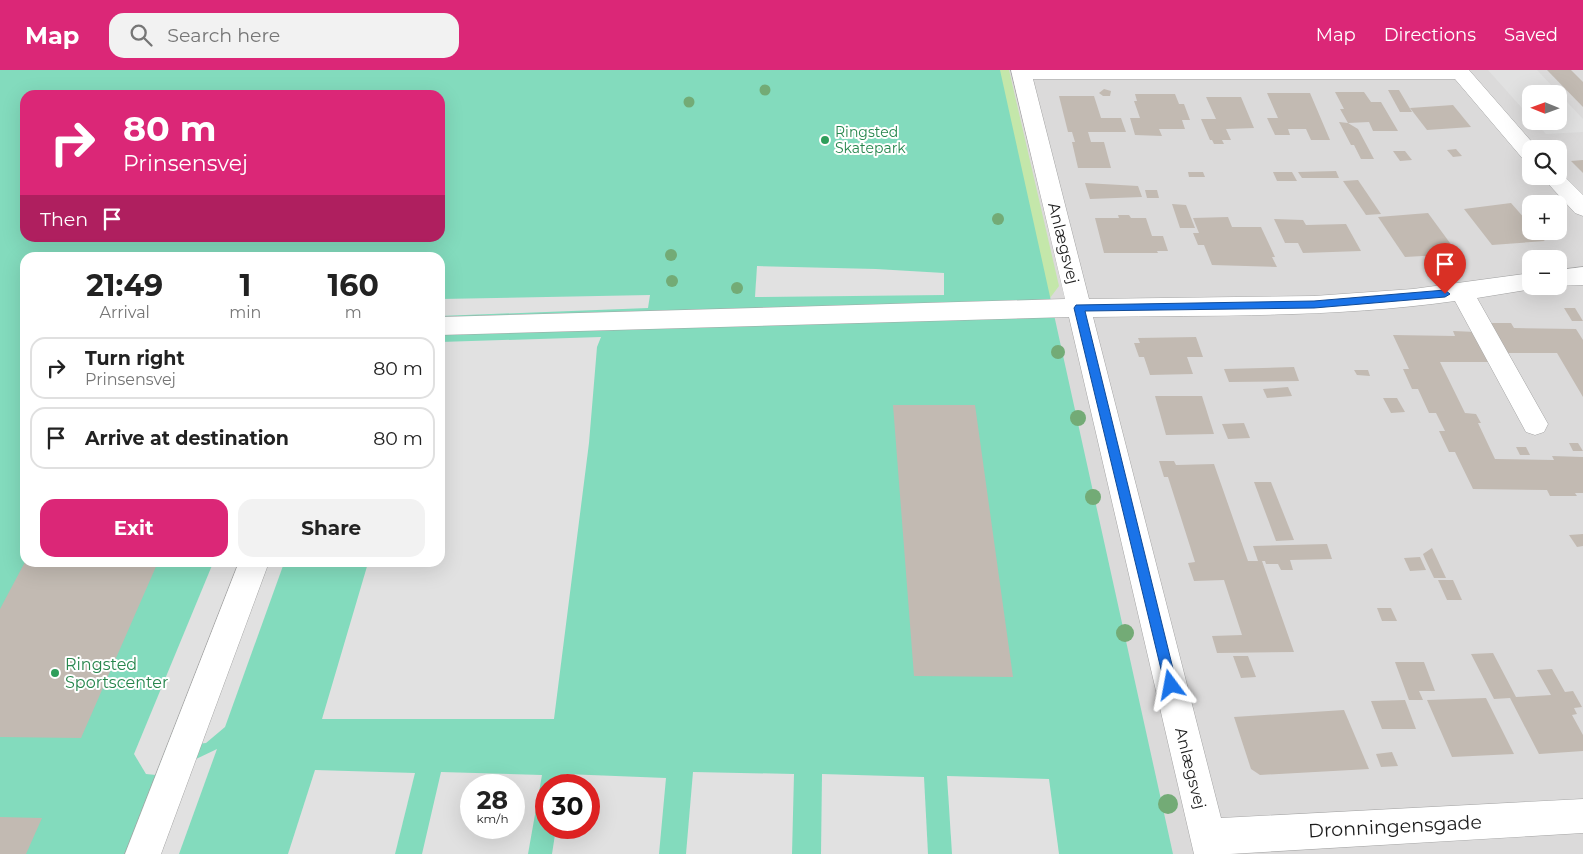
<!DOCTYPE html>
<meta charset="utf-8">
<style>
body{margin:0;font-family:Montserrat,sans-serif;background:#f2f2f2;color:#222;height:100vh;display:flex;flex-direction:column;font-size:19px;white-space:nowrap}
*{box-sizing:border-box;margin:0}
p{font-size:16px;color:#767676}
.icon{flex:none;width:28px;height:28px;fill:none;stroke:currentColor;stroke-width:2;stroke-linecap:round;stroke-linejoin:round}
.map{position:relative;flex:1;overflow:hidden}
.panel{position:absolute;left:20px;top:182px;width:425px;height:315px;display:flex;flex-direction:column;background:#fff;border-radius:15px;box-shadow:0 5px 20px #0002}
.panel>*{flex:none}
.banner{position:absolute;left:20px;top:20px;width:425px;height:152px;border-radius:15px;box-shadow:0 5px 20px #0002;background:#db2777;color:#fff;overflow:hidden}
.needle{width:32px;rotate:271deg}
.controls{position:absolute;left:1522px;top:15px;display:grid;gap:10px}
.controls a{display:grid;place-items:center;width:45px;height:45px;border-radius:10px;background:#fff;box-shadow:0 5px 20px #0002;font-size:25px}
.speed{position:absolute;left:460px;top:704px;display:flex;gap:10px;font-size:25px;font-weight:700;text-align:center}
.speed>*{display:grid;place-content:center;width:65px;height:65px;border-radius:50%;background:#fff;box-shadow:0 5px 20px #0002;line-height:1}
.speed small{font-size:12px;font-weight:400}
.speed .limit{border:8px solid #d22;background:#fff;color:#111}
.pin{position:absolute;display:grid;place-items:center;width:42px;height:42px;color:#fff;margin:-51px -21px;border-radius:50% 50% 50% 0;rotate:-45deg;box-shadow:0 0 5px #0007}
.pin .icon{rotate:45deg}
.me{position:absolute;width:55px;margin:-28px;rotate:347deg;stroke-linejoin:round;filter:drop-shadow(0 0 4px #0008)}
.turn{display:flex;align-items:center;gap:18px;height:105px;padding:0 20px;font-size:22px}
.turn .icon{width:65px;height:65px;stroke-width:2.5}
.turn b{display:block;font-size:35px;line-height:42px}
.then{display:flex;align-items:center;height:48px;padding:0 20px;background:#0003;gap:10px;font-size:19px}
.eta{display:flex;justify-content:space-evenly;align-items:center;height:85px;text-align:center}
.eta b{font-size:30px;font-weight:700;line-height:35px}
.cta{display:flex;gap:10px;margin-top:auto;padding:10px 20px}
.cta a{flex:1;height:58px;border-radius:15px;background:#db2777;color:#fff;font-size:20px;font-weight:700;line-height:58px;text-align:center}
.cta a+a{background:#f2f2f2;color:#222}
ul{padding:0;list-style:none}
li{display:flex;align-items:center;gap:15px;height:62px;margin:0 10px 8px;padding:0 10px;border:2px solid #e0e0e0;border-radius:15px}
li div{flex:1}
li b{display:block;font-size:19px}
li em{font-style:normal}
header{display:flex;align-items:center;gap:30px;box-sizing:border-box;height:70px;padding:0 25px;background:#db2777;color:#fff}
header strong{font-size:24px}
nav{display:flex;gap:28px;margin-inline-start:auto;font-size:18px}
.search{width:350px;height:45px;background:#f2f2f2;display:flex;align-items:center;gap:12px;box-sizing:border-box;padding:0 18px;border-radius:15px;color:#767676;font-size:19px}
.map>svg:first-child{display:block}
</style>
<header>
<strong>Map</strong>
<div class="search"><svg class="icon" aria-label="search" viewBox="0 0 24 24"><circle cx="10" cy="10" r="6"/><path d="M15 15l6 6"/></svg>Search here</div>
<nav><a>Map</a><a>Directions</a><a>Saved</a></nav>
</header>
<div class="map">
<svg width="1583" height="784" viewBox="0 0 1583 784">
<rect width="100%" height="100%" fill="#eeebe3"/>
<path fill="#dbdada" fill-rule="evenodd" d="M0,0H1583V784H0ZM1531,24H1559V51H1531ZM25,25H440V168H25ZM1531,79H1559V106H1531ZM1531,134H1559V161H1531ZM25,188H440V492H25ZM1531,189H1559V216H1531ZM471,715H514V758H471ZM546,715H589V758H546Z"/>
<path fill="#c4e7aa" d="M992,0H1009L1059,216L1050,228L1009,230Z"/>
<path fill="#83dbbd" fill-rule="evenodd" d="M0,0H1000L1173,784H0ZM25,25H440V168H25ZM25,188H440V492H25ZM471,715H514V758H471ZM546,715H589V758H546Z"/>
<g fill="#e1e1e1" fill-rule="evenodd">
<path d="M1488,0H1537L1583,49V62L1546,64L1534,51H1559V24H1531V48Z"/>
<path d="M757,196L876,199L944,203V225L755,227Z"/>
<path d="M650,225L648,238L440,246V229Z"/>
<path d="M601,267L597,277L589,373L554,649H322L368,493L440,492V272Z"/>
<path d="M213,493H240L156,705L146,704L134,684Z"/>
<path d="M265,493H284L225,657L206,673L196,674Z"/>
<path d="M217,679L179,784H160L194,690Z"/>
<path d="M315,700L415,703L395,784H288Z"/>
<path d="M441,702L542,705L528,784H422ZM471,715H514V758H471Z"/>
<path d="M693,702L794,704L792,784H686Z"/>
<path d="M565,704L666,708L659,784H552L556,758H589V715H563Z"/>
<path d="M822,704L924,707L928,784H821Z"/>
<path d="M947,706L1049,709L1059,784H952Z"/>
</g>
<g fill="#c2bab2">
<path d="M1547,0H1571L1583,12V37Z"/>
<path d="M1104,19L1111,21L1110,26H1103L1099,23Z"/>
<path d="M1388,20H1399L1412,42H1400Z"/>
<path d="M1335,22H1364L1371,32H1381L1398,61H1373L1369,52L1348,53L1340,39H1344Z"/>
<path d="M1267,23H1310L1330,70H1311L1306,59H1288L1290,65H1275L1267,48H1278Z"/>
<path d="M1135,24H1175L1179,34H1184L1190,50H1182L1185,59H1159L1162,66L1135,65L1130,48H1140L1134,31H1137Z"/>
<path d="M1059,26H1094L1101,48H1121L1126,62H1088L1091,72H1104L1111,98H1078L1072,72H1075L1072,62H1068Z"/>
<path d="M1206,27H1241L1254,58L1226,59L1231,70H1222L1224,74H1214L1212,70H1210L1201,49H1216Z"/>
<path d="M1453,35L1471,57L1427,60L1410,38Z"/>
<path d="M1339,52L1348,53L1358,59L1374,89H1361L1354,75H1351Z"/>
<path d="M1456,79L1462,86L1453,87L1447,80Z"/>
<path d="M1393,81H1405L1412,90L1400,91Z"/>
<path d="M1583,90V103L1571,91Z"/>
<path d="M1336,101L1339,108H1302L1298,102Z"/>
<path d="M1188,102H1203L1205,107H1189Z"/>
<path d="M1273,102H1292L1297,111H1277Z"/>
<path d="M1358,110L1381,144L1366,145L1343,111Z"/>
<path d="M1085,113L1138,116L1142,127L1090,129Z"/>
<path d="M1145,120H1157L1159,128H1147Z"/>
<path d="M1511,133L1527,151L1531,150V161H1546L1552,168L1542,169L1545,171L1492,175L1464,139Z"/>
<path d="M1172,134L1186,135L1195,158H1180Z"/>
<path d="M1428,143L1458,184L1405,187L1378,147Z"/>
<path d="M1118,145H1129L1131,148H1146L1152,166H1163L1168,181H1157L1158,183H1104L1095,148H1119Z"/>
<path d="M1228,147L1232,157H1261L1275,187H1272L1277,197L1212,195L1204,175H1198L1193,163H1199L1193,148Z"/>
<path d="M1274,149L1303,150L1306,155L1346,154L1361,181L1303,183L1298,173H1285Z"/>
<path d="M1564,238H1575L1583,251H1572Z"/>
<path d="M1488,253H1511L1514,258L1576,259L1583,270V327L1557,283H1505Z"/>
<path d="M1453,261L1476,262L1492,292H1440L1465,343L1476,344L1481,353H1478L1495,389L1554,390L1552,386L1583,387V423H1575L1577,426H1550L1547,420L1473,419L1455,382H1449L1439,361H1445L1436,343H1429L1418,319H1412L1403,299H1409L1393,265L1455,266Z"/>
<path d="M1196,267L1203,287H1187L1193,304L1150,305L1144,287H1139L1134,273H1140L1138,268Z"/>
<path d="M1294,297L1299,311L1229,312L1224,299Z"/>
<path d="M1354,300H1368L1370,306L1357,305Z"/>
<path d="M1288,317L1292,326L1267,328L1263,319Z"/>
<path d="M1155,326H1202L1214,364L1166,365Z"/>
<path d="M1383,328H1397L1405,342L1391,343Z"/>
<path d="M893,335H975L1013,607L914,606Z"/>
<path d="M1244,353L1250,368L1228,369L1222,354Z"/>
<path d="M1569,373H1578L1583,381H1573Z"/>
<path d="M1516,377H1526L1530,385H1520Z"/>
<path d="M1159,391H1174L1176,395L1214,394L1248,491H1258L1253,476L1327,474L1332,489L1290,490L1293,500H1281L1278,494H1266L1265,491H1262L1294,582L1217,583L1212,566L1242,565L1224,510L1194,511L1188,493L1195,492L1168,407H1164Z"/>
<path d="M1254,412H1271L1294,470L1276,471Z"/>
<path d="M1583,464V476L1577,477L1569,465Z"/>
<path d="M1432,478L1446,508H1434L1425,489L1423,484Z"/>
<path d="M1420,487L1426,500L1410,501L1404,488Z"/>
<path d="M25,492H158L81,668L0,667V539Z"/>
<path d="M1438,510H1453L1462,530H1447Z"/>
<path d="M1377,538H1391L1397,551H1382Z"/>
<path d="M1493,583L1516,627L1551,625L1537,600L1552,599L1565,622L1573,621L1582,637L1574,638L1577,644L1572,645L1583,665V681L1539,684L1510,628L1494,629L1471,584Z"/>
<path d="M1233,586H1248L1256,607L1241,608Z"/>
<path d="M1395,592H1424L1435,621H1419L1423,630H1409Z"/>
<path d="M1486,628L1514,684L1452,687L1427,630Z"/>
<path d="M1405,630L1416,659H1382L1371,631Z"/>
<path d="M1344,640L1369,699L1260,705L1251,699L1234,647Z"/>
<path d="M1392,682L1398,696L1381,697L1376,684Z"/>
<path d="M0,747L42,748L26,784H0Z"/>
</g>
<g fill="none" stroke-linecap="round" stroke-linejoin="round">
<g stroke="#a4a4a4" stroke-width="1">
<g id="minor">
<path d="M1011,0H1469L1538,79H1531V91L1523,89L1455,9H1033L1089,229L1314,226L1413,219L1531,203V216H1541L1539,218L1477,228L1548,354L1544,362L1535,365L1526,362L1455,231C1335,248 1214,245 1093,247L1221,748L1583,729V763L1230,784H1194L1069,247L440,265V247L1065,229Z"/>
<path d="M1559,101L1583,125V146L1575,143L1541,106H1559Z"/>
<path d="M1583,197V215L1554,216H1559V200Z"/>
<path d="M239,492H269L161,784H125Z"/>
</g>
</g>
<use href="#minor" fill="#fff" fill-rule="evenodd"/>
</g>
<g fill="#73ab76">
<circle cx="765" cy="20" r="5.5"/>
<circle cx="689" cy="32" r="5.5"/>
<circle cx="998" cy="149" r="6"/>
<circle cx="671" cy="185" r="6"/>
<circle cx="672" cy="211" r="6"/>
<circle cx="737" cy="218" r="6"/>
<circle cx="1058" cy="282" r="7"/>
<circle cx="1078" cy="348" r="8"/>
<circle cx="1093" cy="427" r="8"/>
<circle cx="1125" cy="563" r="9"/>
<circle cx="1168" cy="734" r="10"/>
</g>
<path fill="#1a73e8" stroke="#114b97" d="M1445,220L1450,224L1445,227L1314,238L1085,241L1177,615L1175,620L1171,622L1166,620L1074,238L1076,235L1314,231Z"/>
<g fill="#2e9e5b" stroke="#fff" stroke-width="2">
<circle cx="825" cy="70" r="5"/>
<circle cx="55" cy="603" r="5"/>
</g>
<g text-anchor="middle" stroke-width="4" stroke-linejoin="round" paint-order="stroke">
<g font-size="14" fill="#27864d" stroke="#fff" text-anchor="start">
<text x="835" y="67">Ringsted<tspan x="835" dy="16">Skatepark</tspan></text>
</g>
<g font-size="16" fill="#1d1d1d" stroke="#fff">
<text transform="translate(1064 173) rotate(76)" y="6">Anlægsvej</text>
<text transform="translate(1191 698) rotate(76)" y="6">Anlægsvej</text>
</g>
<g font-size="16" fill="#27864d" stroke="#fff" text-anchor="start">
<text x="65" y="600">Ringsted<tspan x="65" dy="18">Sportscenter</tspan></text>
</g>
<g font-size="19" fill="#1d1d1d" stroke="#fff">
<text transform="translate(1395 756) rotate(-3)" y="7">Dronningensgade</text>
</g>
</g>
</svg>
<div class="controls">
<a><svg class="needle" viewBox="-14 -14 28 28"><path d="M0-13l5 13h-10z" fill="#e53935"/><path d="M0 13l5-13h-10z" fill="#767676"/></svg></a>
<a><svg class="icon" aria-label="search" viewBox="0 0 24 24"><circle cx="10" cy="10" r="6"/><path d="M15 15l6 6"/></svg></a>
<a>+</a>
<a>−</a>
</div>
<div class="speed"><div>28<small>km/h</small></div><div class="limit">30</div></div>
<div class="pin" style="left:1445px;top:224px;background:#d93025"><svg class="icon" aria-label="arrive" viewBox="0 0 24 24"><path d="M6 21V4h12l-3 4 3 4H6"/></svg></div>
<svg class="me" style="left:1171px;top:615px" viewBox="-20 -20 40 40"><path d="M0-17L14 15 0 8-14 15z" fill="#1a73e8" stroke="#fff" stroke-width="4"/></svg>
<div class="banner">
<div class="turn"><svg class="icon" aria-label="right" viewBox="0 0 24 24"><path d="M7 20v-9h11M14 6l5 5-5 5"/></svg><div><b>80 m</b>Prinsensvej</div></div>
<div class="then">Then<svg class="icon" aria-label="arrive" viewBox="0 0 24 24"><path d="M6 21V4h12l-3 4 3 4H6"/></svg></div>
</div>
<section class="panel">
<div class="eta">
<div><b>21:49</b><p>Arrival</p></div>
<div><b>1</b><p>min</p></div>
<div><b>160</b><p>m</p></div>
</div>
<ul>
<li><svg class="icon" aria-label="right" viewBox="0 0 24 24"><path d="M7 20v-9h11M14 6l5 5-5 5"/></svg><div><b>Turn right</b><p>Prinsensvej</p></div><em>80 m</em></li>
<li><svg class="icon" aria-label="arrive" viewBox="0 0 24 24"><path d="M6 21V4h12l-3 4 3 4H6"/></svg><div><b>Arrive at destination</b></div><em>80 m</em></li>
</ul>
<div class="cta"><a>Exit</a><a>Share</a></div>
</section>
</div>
